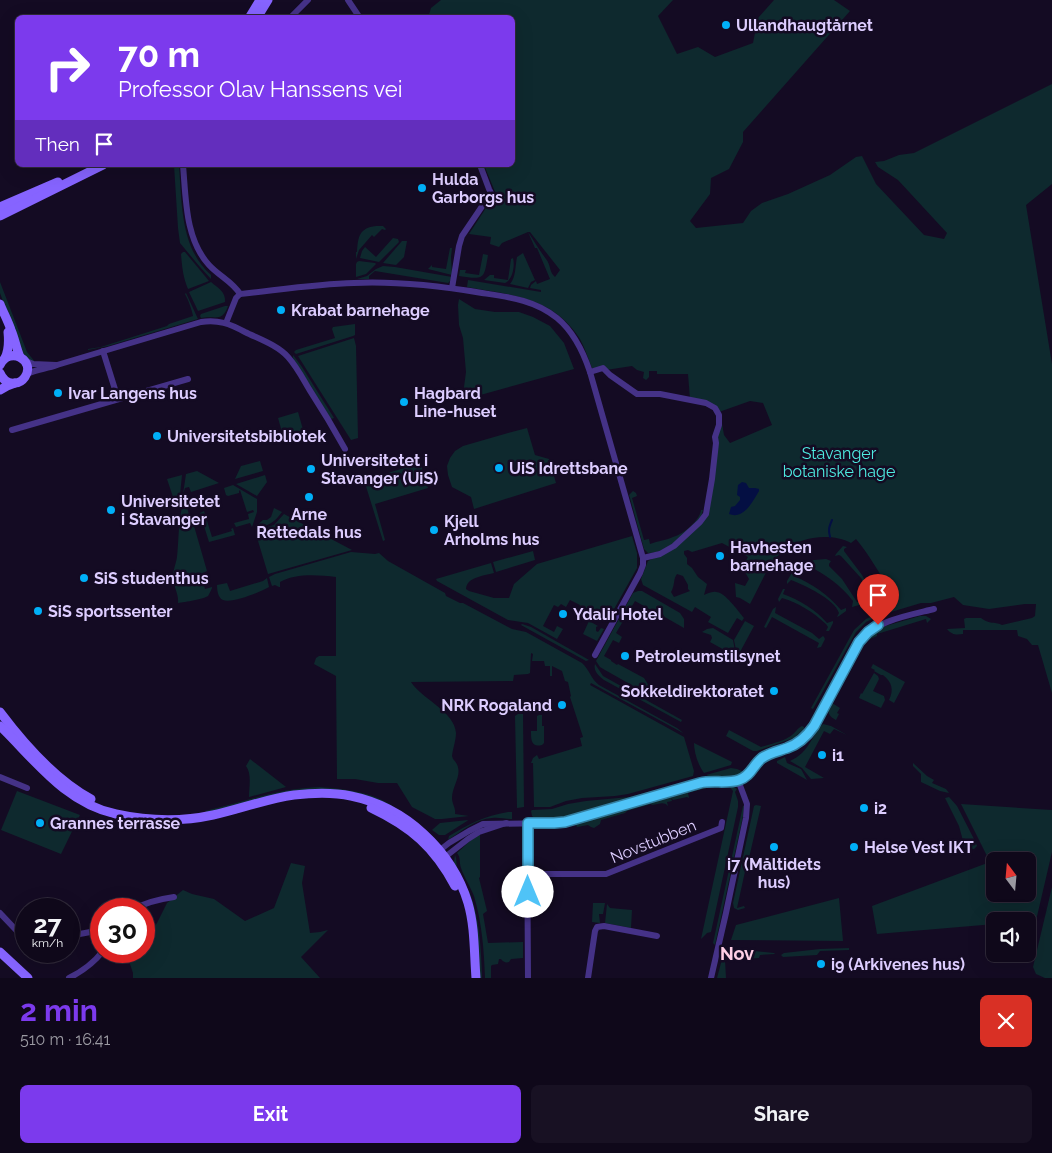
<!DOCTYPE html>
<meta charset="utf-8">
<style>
body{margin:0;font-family:Raleway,sans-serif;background:#181123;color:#f1f3f6;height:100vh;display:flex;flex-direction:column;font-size:19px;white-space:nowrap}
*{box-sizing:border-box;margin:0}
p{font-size:16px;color:#9b9aa2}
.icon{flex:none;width:28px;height:28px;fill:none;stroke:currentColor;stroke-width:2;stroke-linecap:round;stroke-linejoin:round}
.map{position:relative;height:978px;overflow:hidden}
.details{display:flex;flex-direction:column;background:#0f081a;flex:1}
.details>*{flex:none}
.top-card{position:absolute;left:15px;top:15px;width:500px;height:152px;border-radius:8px;box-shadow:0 5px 20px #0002,0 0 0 1px #2f2939;background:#7c3aed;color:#fff;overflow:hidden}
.needle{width:32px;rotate:344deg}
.buttons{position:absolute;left:986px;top:852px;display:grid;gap:10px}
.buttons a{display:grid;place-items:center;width:50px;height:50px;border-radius:8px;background:#0f081a;box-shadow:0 5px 20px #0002,0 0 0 1px #2f2939;font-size:25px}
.speed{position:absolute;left:15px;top:898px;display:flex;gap:10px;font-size:25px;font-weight:700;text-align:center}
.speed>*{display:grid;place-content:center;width:65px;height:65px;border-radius:50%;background:#0f081a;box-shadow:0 5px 20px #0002,0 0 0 1px #2f2939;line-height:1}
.speed small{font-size:12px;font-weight:400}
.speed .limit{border:8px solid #d22;background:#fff;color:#111}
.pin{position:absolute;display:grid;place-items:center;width:42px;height:42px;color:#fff;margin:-51px -21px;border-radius:50% 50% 50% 0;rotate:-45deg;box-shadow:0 0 5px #0007}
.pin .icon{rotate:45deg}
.me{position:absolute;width:55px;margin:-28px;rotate:0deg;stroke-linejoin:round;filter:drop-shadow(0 0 4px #0008)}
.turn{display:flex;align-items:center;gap:18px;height:105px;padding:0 20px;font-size:22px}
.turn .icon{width:65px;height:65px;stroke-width:2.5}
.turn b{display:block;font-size:35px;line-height:42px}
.then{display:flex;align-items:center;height:48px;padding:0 20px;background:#0003;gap:10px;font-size:19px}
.round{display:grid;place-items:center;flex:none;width:52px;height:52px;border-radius:8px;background:#181123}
.summary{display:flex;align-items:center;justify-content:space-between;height:85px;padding:0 20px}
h1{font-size:30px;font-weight:700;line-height:38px;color:#7c3aed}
.button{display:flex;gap:10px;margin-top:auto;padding:10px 20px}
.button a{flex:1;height:58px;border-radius:8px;background:#7c3aed;color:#fff;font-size:20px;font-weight:700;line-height:58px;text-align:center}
.button a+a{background:#181123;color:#f1f3f6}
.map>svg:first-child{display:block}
</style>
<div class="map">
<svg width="1052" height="978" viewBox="0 0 1052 978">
<rect width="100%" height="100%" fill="#140b23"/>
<g fill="#0e292e" fill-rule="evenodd">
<path d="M441,0H673L658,16L677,54L698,47L715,57L753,43L758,18L774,0H834L850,11L743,132V142L729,169L711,178L710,194L690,221L696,228L743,223L751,211L762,203L788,194L830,175L856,157L862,156L876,184L924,235L944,239L947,233L898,180L878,167L875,162L884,161L899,155L914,153L1052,84V184L1026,205L1052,364V693L1038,645H1032L1027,639L1018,636L1017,630H963V634C956,635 952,635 947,629L965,628L964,619L966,618H981C991,625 993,621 1002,625L1032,618L1035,616L1036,604H1025L989,609L963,605L954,597L931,603H921L891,612L890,606L895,601L893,596L888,597L886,595L889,594L890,592C880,573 869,555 856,539L851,543C840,537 826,536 813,538C773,545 767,573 750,604L740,598L736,597L735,583L745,586L749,579L742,567L748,557L722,543L692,552L688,550L684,551V554L687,558V564L692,568L698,577L707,584L704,595C707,594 712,591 716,592C725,592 738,611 744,618L742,621L737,618L728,633L708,622L711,617L695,607L692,612L643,585L641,579L648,561L662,554L704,519L717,436L722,424L724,435L730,443L772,425L763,403L750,401L719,412L690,399L688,374H657V371H649V377L646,380L643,378L644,372L637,370L632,366L606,370L592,368C588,358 585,348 580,339C553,297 512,295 467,287L468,280L541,292V290L530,288L531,285L536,281L537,284L550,279L537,248H535L528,232L502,243L499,247L490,244L491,237L469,234L484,211L487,205L490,203L493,204L498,199L484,165H512V18H428L431,8ZM528,232H530L560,270L555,277C549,272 551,265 546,259C540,251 534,241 528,232ZM677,574L683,576L688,585V589L690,591L674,597L671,592C675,586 673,579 677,574Z"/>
<path d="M174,165H179C182,202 180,248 211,275V279L200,267L180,243L178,228Z"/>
<path d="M376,226H383L386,229L385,230L382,229L374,237L372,235L359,250L356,259V252H357C358,237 359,228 376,226Z"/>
<path d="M393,238L398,239L399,242L379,262L360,258L362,251L365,247L376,257Z"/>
<path d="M402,241H407L404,257L396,265L383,263Z"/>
<path d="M450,248H452L451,257L452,275L428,269L432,265V267L446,269Z"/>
<path d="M183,252H185L209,281L188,289C183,278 182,266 181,254Z"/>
<path d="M523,253L535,280L531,282L528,288L510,284C516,277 515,267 517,257Z"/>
<path d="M483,254L488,255C484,279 485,280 459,276L460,270H466L465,273L479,275Z"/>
<path d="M513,258C515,266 513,279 505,283L484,280L490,275H494V278L508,280L511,259Z"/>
<path d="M359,261L375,263L376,264L366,274L356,277V264L357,262Z"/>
<path d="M383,266L395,267L452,277L451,280L448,283L375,271L369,276V279H357L367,276L376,269Z"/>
<path d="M0,282L27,352L35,362L30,360L22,353L0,293Z"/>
<path d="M211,282C218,288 226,292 225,302L198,311L189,292Z"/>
<path d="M186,293L198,319L108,346L88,350V349L101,347L167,326L169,324L193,316C192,310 188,299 185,294Z"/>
<path d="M459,299L475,309L495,312H519L533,317L550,326L564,343L574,369L466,399L464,387L466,372L463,338L459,325L458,305Z"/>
<path d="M225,306H228C222,323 215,315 201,318L200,316L201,314Z"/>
<path d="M355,324V335L353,336L296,354L294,352L296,350L335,338L332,329L333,327Z"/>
<path d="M354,338L356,346L358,438L351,440L298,356Z"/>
<path d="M293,355L302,367L334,418L331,419L293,358Z"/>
<path d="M298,412L304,433L284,439L278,418Z"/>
<path d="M527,428L535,455L549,459L556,483L474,509L471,497L452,487L448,475L447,466L450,458L455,451L463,446L508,433Z"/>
<path d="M260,461L263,471L235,479L241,466Z"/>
<path d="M418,464L421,465L428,488L375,504L385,540L383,541L364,480Z"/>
<path d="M197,471L219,483L191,492L189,487L185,488L183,494L186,474Z"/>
<path d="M182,475L180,495L173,497L167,479Z"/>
<path d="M265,475L267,482L257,496L236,484Z"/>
<path d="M233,485L257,499V512L252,527L250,523L236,527L234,523L249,519L248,514L254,512L253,510L247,512L240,490L239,491V493L228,496L226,495L224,488Z"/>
<path d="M633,491L636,493L637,496L632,498L644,540L649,539L650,544C658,541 667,540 673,537C684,534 700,520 701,510H703L701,517C686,531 670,553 648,553L644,549L630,498L629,495Z"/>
<path d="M185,499L190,519H192L207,571L201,574L205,589L212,587V588C211,590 209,595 208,596C204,599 185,602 178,603C179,594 173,586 173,577C173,570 176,564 177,557C179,541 178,513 185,499Z"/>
<path d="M274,508L282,512C273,524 269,525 255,529V527L263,520H267L271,517Z"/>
<path d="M204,511L212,537L232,531L231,529L233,528L235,535L209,542L200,513Z"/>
<path d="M284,514L352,550L268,574L255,531L274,525Z"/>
<path d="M632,536L637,553V568L608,620L586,608L583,612L578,609L580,605L570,600L566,607L561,604L558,607L554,605L543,626L554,632L557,626L563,629L557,639L528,623L508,620L437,581L436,579L491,563L494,573C483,576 467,577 466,589L469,591L494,598H509L514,584L537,564Z"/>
<path d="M843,546L847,547L844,549V551L862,575L875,598L880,597V599L871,602L869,600L872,597L861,578L841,556L839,555L835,556L836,554Z"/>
<path d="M533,551L535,560L496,572L493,562Z"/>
<path d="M351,552L375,554L379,553L388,561L445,593L446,596L460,603H463L512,629L526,632L582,663C589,669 591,679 599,685L677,728L682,732L683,733L591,683L590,685L684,737L694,771L693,776L628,794L615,796L582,798L566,801L550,807H534L533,763H531L533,758L537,755L539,759L582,746L580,738L583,737L570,697L571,696L568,682L565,681L562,671L552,666V676H550V666H545L544,661H532L533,654L531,653L530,673L528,674L514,675L513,681L411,682C422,699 455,712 456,733C456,740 453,748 452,756L453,759C466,772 452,784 452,798C452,804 456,808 455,814L469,816L442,819H435L412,807L397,783H378L355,779H337L336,676L314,664L316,658L319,656H336V577C318,575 296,573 280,582V587H279L275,585L272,586L269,577L275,574Z"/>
<path d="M826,559L831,561L829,564V566L842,579L857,602L864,603L863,604L852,607L853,601C841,585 825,574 807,565L801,567L802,565L814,560Z"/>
<path d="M796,570L793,576C812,583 828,595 841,610L846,608V611L839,616L837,617L839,613C835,599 804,585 791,580L787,584V581L793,571Z"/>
<path d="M267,578L269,587C260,592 232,604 223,600C218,598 217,590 217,585L227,583L230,591L263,581Z"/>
<path d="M783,589H785L783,594C800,600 816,610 827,623L833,621V623L829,631H826L828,627L826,624C813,612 799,603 782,598L779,602L778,599Z"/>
<path d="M638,591H642L680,613L684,619V628L663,616L664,615L661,614L660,615L635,601L616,633L622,637L619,643L613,640L604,656L611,660V661L617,665L618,664L644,678L658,700L605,670L600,667L596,661L633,593Z"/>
<path d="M776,607L775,613L812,633L819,639L823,636L824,637L825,639L821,647L817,648L819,643L772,617L766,628L764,627L773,609Z"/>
<path d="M883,611L884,613L866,622L856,632L813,709L811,708L854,630L866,619Z"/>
<path d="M920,616H926L931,619L927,623L926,619L877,634V636L870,639L869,635L882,627Z"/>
<path d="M883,618C875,626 866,629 858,638L814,719L813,718L835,677H836V676C850,650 855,630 883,618Z"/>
<path d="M589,621L598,626L596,627V631L598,632L601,628L604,629L597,641L583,634Z"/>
<path d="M745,621L754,626L740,652L736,650L734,640Z"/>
<path d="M522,624L531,627L589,660L586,661L521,625Z"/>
<path d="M713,628L733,640L735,651L739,653L737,657L710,642L712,638L711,635L702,632L707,629Z"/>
<path d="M852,663L854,664L832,703L840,708L837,713L839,714L836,720C830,717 828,714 828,707Z"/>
<path d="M595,664L603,676L682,720L681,722L604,680C599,676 593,671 595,664Z"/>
<path d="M873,664L905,682L894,703L889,700C894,690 892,682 883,675H881L874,671L875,670L871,668Z"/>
<path d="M874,673L878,676L879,679L873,691L884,696L885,700L881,708L859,698L861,693L862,694Z"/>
<path d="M518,714H523L524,807L517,808L515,716Z"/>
<path d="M539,715H542V726H544V743L542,745C531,748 531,739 531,731H537V716Z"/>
<path d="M823,724L831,726L847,735L834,729L830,734L824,731L805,767L824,778L811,779L802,768L790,761C799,757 806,750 811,741C815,735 817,728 823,724Z"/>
<path d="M802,726L804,727V729L794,738L788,740L757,751H753L726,736L729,730L761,747C770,744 781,742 789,737C795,734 797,728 802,726Z"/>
<path d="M694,743L732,762L731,765L704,773C698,765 694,752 694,743Z"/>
<path d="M785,757L787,763L801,769L807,780L777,763V761Z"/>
<path d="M250,759L286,787L249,797C249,787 252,774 246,766Z"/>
<path d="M913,763L927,776L934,780L932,783L946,789L949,793L940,791L921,782V774L913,766Z"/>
<path d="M731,768L737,769L744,772C734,778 716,780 706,775Z"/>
<path d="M714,784L717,785L688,793L689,798L687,797L673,800L671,798L672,801L667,802L668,806C664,801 659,804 652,805L651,804L627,811L625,813L601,820L600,824L594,828L591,827L588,825L577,827L576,825V822L692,788L693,791Z"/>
<path d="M728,785L732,786L737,789L735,792L738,801V807L711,932L707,933L701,939L733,791Z"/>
<path d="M320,787C344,789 373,792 394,807L329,790L207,813L205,811C243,802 280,788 320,787Z"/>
<path d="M663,788L664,790L561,819L537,820L532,816L531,811L532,810L552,809L568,804L586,801L629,797Z"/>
<path d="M17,791L80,815L61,854L1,830Z"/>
<path d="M949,797L957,806L975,841L977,846L974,849L965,848L959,826L945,798Z"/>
<path d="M961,804L1052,810V852L1028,955V921H995V924L877,934L872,906L990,862ZM995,861H1028V894H995Z"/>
<path d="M756,805L761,806L749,858V859L747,867H746L737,908L744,906L745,908L738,910L734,908L733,903L754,806Z"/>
<path d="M743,806H744L743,816L715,945L713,943Z"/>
<path d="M508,812H512V819C506,819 498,817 492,818C476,819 462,831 448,840L449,836C469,824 484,816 508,812Z"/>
<path d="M468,820L467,821L445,835H439L432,830L440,823Z"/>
<path d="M480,834V877L479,878L487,911L483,914L488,943L523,942V958L511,959L509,962C506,963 503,962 501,959H499L498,964L492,965L491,966V978H485C484,950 482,923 474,896C470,886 464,877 461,868C459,862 461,858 457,853L471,840Z"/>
<path d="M455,855C457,859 456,863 457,867C461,877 467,886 471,896C480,922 481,950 482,978H479L478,951L454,862Z"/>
<path d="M291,863L305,866L302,883L310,933L320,932L328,930L301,957L320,978H133V973L129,961L136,951H144V941L157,923L167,903L183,890L192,894L214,899L245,921L274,908Z"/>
<path d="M1052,887V978H1045L1036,974L1033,967Z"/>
<path d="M839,898L843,941L731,940L736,925Z"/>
<path d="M593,903H605L603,914H599L600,923L592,922Z"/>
<path d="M607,904L610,908L632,910L631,928L605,923Z"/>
<path d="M725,948L774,953L775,954L760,955L759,958L725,960L726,978H717Z"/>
<path d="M849,948V950L820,951L817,955L783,957L781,955L784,953L820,949Z"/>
</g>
<path fill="#040f43" d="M742,482L746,483L749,488H755L759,489V491C753,501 744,520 729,514L731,507L735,506L740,500V497L737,495L738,485Z"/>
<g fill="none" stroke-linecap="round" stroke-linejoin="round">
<path stroke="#040f43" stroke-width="2" d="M830,537C828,530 829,527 832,520"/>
<g stroke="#453287" stroke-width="6">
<path d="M348,0L360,18"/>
<path d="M290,18L308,0"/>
<path d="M183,165C186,198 185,239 209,265C219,276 233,282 240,294C278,290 316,284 354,283C397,281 440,286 482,293C509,297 535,300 557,318C574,332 583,351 590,372L643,558V565L640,573L595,655"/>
<path d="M452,288L459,246L462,236L485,202L493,197L489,189L480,165"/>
<path d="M226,323L236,298L240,294"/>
<path d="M103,351L118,399"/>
<path d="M24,360L33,364L56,365"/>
<path d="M590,372L603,368L610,375L637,394H660L706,403L715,408L719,415V425L715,437L716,443L712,479L706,514L700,522L674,546L660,554L643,558"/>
<path d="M27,374C36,369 47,369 57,365L201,322C218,319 230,324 245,332C259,339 277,345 288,357C297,367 303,379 309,389C322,409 334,429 345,449"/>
<path d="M12,430L188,379"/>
<path d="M0,777L27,788"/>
<path d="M527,823L528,978"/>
<path d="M439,853L440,850L449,843L469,831L483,824L553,823L565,821L700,783C713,780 727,784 739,780C751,776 753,765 762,758C769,753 779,751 787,748C799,744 807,736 814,726L859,642C873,621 910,615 934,609"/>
<path d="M442,857H445L468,839L479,832L506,823"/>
<path d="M528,874H606L721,828L722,822"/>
<path d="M134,909C147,902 160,899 174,897"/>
<path d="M0,913L16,930L26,932"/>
<path d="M69,936L101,930"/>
<path d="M69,978C83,971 93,964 103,951"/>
<path d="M588,978L595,931L597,927L604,926L657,936"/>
<path d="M711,978L726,913L746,818L747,804L738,780"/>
</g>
<g stroke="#8664ff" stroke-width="9">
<path d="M249,18L260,0"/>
<path d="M257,18L268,0"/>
<path d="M0,207L58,182"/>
<path d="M0,216L103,165"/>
<path d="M0,304C3,312 8,321 11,330C15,339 16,348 20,357"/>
<path d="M5,358C9,350 9,342 8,332"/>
<path d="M0,365C10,345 36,361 25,377C23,380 19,383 15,383C8,384 3,380 0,373"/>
<path d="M0,390L7,386L15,383"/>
<path d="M0,712C24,744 56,780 91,799"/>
<path d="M0,726C35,760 65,803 116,814C148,821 181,822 213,815C240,809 266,799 294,795C312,793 332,792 351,796C405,807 452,850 468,903C475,927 474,953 476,978"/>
<path d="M371,808C411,827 434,847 455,886"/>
<path d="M0,952L28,978"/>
</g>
</g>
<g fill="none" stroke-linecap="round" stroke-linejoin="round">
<g stroke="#337fa1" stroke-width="12">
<path id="route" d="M528,892V823H554L565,822L700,783C713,780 727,784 739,780C751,776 753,765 762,758C769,753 779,751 787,748C799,744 807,736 814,726L859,642L868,632L878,625"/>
</g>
<use href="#route" stroke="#4fc3f7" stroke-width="9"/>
</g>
<g fill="#00b0f8" stroke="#140b23" stroke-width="2">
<circle cx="726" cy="25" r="5"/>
<circle cx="422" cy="188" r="5"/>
<circle cx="281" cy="310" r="5"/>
<circle cx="58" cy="393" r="5"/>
<circle cx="404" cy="402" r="5"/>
<circle cx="157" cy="436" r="5"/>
<circle cx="499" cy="468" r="5"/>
<circle cx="311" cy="469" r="5"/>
<circle cx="309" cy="497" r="5"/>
<circle cx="111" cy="510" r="5"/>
<circle cx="434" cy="530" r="5"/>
<circle cx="720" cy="556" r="5"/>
<circle cx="84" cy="578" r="5"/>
<circle cx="38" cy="611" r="5"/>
<circle cx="563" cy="614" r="5"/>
<circle cx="625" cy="656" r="5"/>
<circle cx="774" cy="691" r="5"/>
<circle cx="562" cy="705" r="5"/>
<circle cx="822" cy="755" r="5"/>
<circle cx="864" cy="808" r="5"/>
<circle cx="40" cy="823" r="5"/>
<circle cx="774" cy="847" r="5"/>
<circle cx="854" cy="847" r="5"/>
<circle cx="821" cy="964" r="5"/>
</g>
<g text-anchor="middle" stroke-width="5" stroke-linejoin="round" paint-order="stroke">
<g font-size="16" font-weight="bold" fill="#ddcdff" stroke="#140b23" text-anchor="start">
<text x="736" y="31">Ullandhaugtårnet</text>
<text x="432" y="185">Hulda<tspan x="432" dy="18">Garborgs hus</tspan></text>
<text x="291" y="316">Krabat barnehage</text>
<text x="68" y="399">Ivar Langens hus</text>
<text x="414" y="399">Hagbard<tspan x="414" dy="18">Line-huset</tspan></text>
<text x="167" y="442">Universitetsbibliotek</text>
<text x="321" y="466">Universitetet i<tspan x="321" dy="18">Stavanger (UiS)</tspan></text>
<text x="509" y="474">UiS Idrettsbane</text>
<text x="121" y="507">Universitetet<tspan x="121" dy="18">i Stavanger</tspan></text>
<text x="309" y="520" text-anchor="middle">Arne<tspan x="309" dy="18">Rettedals hus</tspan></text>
<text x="444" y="527">Kjell<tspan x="444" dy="18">Arholms hus</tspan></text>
<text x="730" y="553">Havhesten<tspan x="730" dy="18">barnehage</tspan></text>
<text x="94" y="584">SiS studenthus</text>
<text x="48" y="617">SiS sportssenter</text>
<text x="573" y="620">Ydalir Hotel</text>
<text x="635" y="662">Petroleumstilsynet</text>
<text x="764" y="697" text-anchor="end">Sokkeldirektoratet</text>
<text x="552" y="711" text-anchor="end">NRK Rogaland</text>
<text x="832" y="761">i1</text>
<text x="874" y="814">i2</text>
<text x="50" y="829">Grannes terrasse</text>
<text x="864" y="853">Helse Vest IKT</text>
<text x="774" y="870" text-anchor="middle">i7 (Måltidets<tspan x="774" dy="18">hus)</tspan></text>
<text x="831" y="970">i9 (Arkivenes hus)</text>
</g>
<g font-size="16" fill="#4eebe1" stroke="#140b23">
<text x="839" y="459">Stavanger<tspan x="839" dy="18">botaniske hage</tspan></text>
</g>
<g font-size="16" fill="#ddcdff" stroke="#140b23">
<text transform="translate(653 841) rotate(-22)" y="6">Novstubben</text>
</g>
<g font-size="18" font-weight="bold" fill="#ffcfe5" stroke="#140b23">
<text x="737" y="960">Nov</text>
</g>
</g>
</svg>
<div class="buttons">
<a><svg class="needle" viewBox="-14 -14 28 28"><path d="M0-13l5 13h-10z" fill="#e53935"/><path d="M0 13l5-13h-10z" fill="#9b9aa2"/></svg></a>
<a><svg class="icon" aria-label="sound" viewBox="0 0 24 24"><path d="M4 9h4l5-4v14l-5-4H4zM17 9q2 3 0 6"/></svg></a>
</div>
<div class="speed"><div>27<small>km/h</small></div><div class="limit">30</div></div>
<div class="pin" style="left:878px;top:625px;background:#d93025"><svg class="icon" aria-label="arrive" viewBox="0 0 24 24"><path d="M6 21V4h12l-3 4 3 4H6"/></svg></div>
<svg class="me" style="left:528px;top:892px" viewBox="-20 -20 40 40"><circle r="19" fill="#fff"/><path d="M0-13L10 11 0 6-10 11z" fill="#4fc3f7"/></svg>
<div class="top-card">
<div class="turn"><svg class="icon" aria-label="right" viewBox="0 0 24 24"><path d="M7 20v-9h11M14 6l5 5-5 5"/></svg><div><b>70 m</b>Professor Olav Hanssens vei</div></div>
<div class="then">Then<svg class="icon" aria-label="arrive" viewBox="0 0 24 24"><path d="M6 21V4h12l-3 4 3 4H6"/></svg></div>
</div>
</div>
<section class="details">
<div class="summary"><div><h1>2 min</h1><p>510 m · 16:41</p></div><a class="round" style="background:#d93025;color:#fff"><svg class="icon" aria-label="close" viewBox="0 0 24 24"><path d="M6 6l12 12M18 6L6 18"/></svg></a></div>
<div class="button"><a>Exit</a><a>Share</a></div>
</section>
